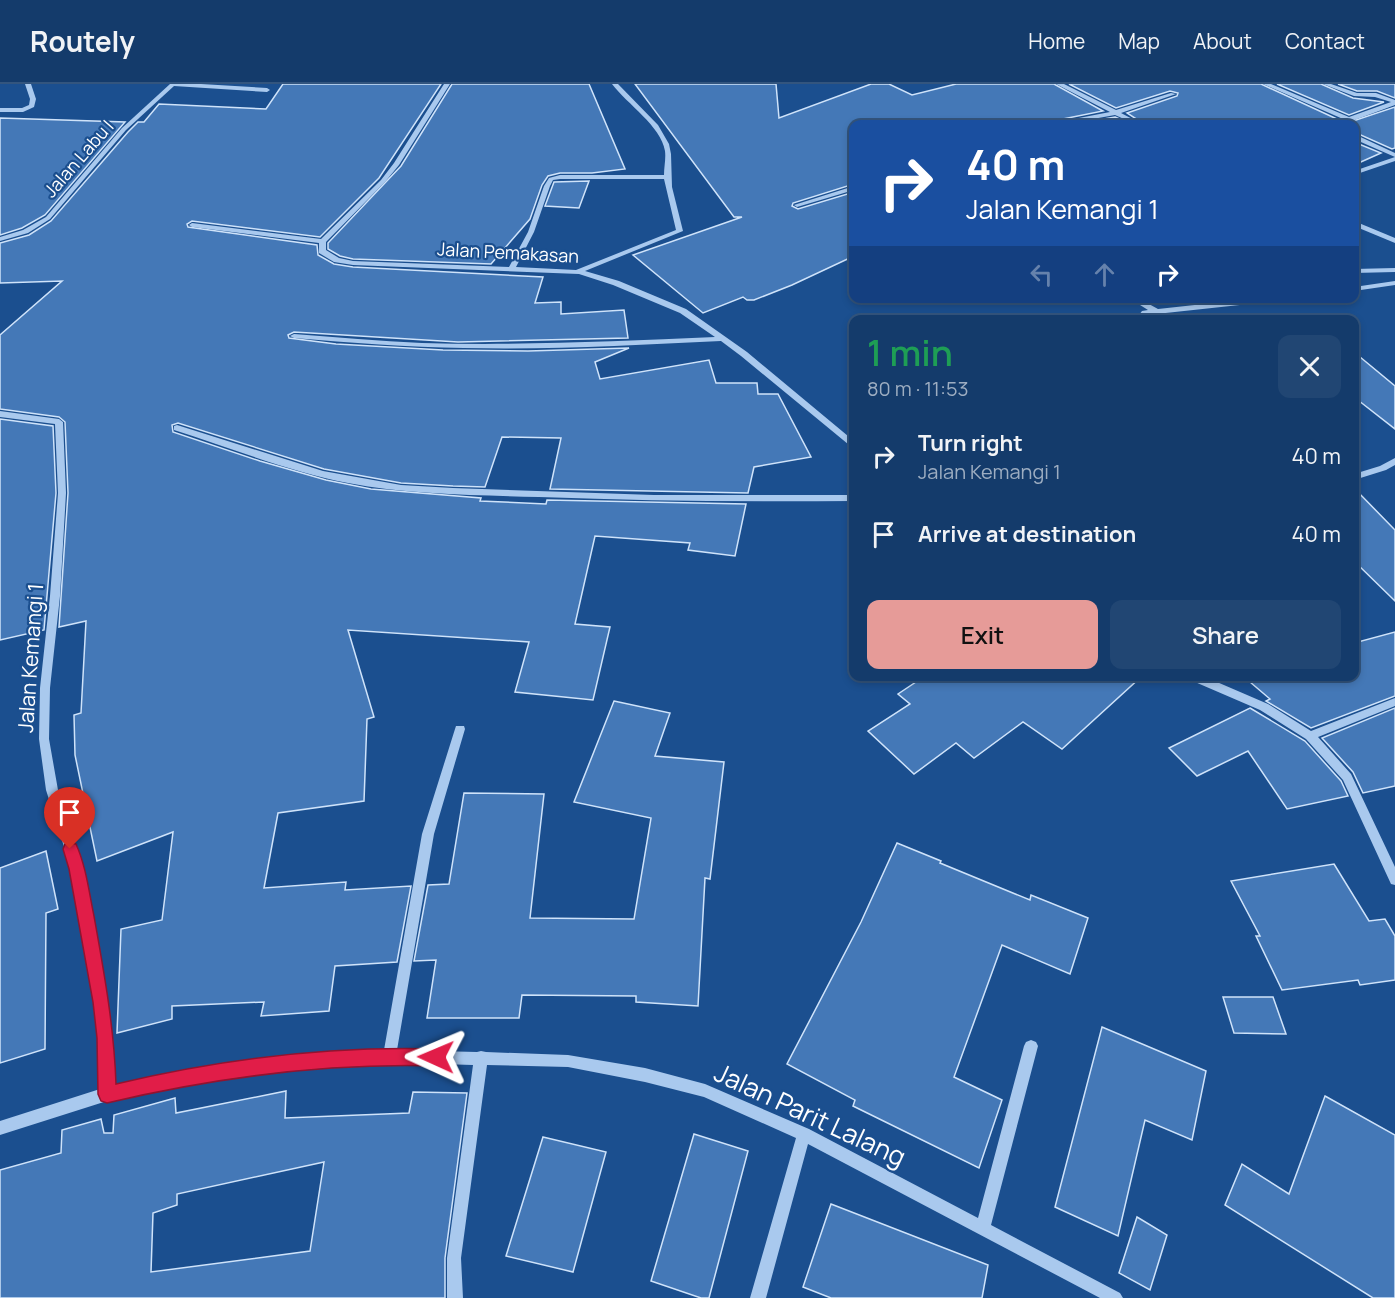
<!DOCTYPE html>
<meta charset="utf-8">
<style>
body{margin:0;font-family:Manrope,sans-serif;background:#214673;color:#f1f3f6;height:100vh;display:flex;flex-direction:column;font-size:22px;white-space:nowrap}
*{box-sizing:border-box;margin:0}
p{font-size:20px;color:#9dadc1}
.icon{flex:none;width:33px;height:33px;fill:none;stroke:currentColor;stroke-width:2;stroke-linecap:round;stroke-linejoin:round}
.map{position:relative;flex:1;overflow:hidden}
.side{position:absolute;left:849px;top:231px;width:510px;height:366px;display:flex;flex-direction:column;background:#143b6b;border-radius:12px;box-shadow:0 3px 9px #0003,0 0 0 2px #33557e}
.side>*{flex:none}
.banner{position:absolute;left:849px;top:36px;width:510px;height:183px;border-radius:12px;box-shadow:0 3px 9px #0003,0 0 0 2px #33557e;background:#1a4fa0;color:#fff;overflow:hidden}
.pin{position:absolute;display:grid;place-items:center;width:51px;height:51px;color:#fff;margin:-62px -26px;border-radius:50% 50% 50% 0;rotate:-45deg;box-shadow:0 0 6px #0007}
.pin .icon{rotate:45deg}
.me{position:absolute;width:66px;margin:-33px;rotate:271deg;stroke-linejoin:round;filter:drop-shadow(0 0 4px #0008)}
.turn{display:flex;align-items:center;gap:21px;height:126px;padding:0 18px;font-size:27px}
.turn .icon{width:78px;height:78px;stroke-width:2.5}
.turn b{display:block;font-size:42px;line-height:51px}
.lanes{display:flex;align-items:center;height:57px;padding:0 18px;background:#0003;justify-content:center;gap:30px;direction:ltr}
.lanes .off{opacity:.35}
.round{display:grid;place-items:center;flex:none;width:63px;height:63px;border-radius:12px;background:#214673}
.summary{display:flex;align-items:center;justify-content:space-between;height:102px;padding:0 18px}
h1{font-size:36px;font-weight:600;line-height:45px;color:#1e9e55}
.cta{display:flex;gap:12px;margin-top:auto;padding:12px 18px}
.cta a{flex:1;height:69px;border-radius:12px;background:#e69b98;color:#111;font-size:24px;font-weight:600;line-height:69px;text-align:center}
.cta a+a{background:#214673;color:#f1f3f6}
ul{padding:0;list-style:none}
li{display:flex;align-items:center;gap:18px;height:78px;padding:0 18px}
li div{flex:1}
li b{display:block;font-size:22px}
li em{font-style:normal}
header{display:flex;align-items:center;gap:36px;box-sizing:border-box;height:84px;padding:0 30px;background:#143b6b;border-bottom:2px solid #33557e}
header strong{font-size:28px}
nav{display:flex;gap:33px;margin-inline-start:auto;font-size:21px}
.map>svg:first-child{display:block}
</style>
<header>
<strong>Routely</strong>
<nav><a>Home</a><a>Map</a><a>About</a><a>Contact</a></nav>
</header>
<div class="map">
<svg width="1395" height="1214" viewBox="0 0 1395 1214">
<rect width="100%" height="100%" fill="#1b4f8f"/>
<g fill="#4478b7" stroke="#cfe3fa" stroke-width="1.5" fill-rule="evenodd">
<path d="M283,0H441L379,94L320,153L192,137L187,140L188,143L317,161L318,171L334,180L353,183L543,193L535,219L561,218V230L624,226L628,254L458,258L294,248L288,251L289,254L336,260L443,266L528,267L629,264L595,278L600,295L709,276L716,299H757L758,310H778L811,373L754,383L748,409L550,405L561,354L502,353L485,403L453,402L401,399L324,385L178,339L172,341L173,348L260,377L326,396L371,405L481,414L480,417L546,420L547,416L746,420L735,472L688,466L690,459L595,452L575,540L610,543L593,616L515,608L529,558L348,546L374,633L367,635L364,717L278,729L264,804L346,798L345,806L411,802L397,878L335,882L329,927L261,932L264,918L172,922V935L117,949L121,845L162,836L173,748L97,777L75,671L74,631L81,629L86,537L59,543L68,409L65,338L59,333L0,325V251L62,197L0,199V159L29,151L51,137L128,48L138,38H144L159,20L266,25Z"/>
<path d="M452,0H589L625,85L592,89H560L548,92L542,101L530,135L491,180L353,175L340,172L328,165V159L401,82Z"/>
<path d="M635,0H776L779,34L871,0H889L912,11L956,0H1054L1103,27L1058,36L1053,40H854V100L793,119L792,122L798,125L854,108V172L792,201L754,216H747L743,213L703,229L633,171L742,133H734Z"/>
<path d="M1069,0H1261L1337,35L1331,40H1144L1127,29L1177,12L1178,9L1170,7L1116,24Z"/>
<path d="M1277,0H1321L1353,14L1384,18L1349,31Z"/>
<path d="M1338,0H1395V14L1377,7H1357Z"/>
<path d="M1395,23V64L1392,65L1354,48V40H1344Z"/>
<path d="M1115,33L1131,40H1075Z"/>
<path d="M0,34L125,38L45,131L22,144L0,151Z"/>
<path d="M1354,58L1381,69L1354,81Z"/>
<path d="M589,97L579,124L545,122L554,98Z"/>
<path d="M1354,268L1395,302V345L1354,313Z"/>
<path d="M0,335L53,342L56,409L44,546L0,556Z"/>
<path d="M1354,404L1395,446V517L1354,477Z"/>
<path d="M1395,548V612L1311,644L1266,617L1270,615L1243,592H1354V559Z"/>
<path d="M925,592H1142L1062,665L1023,638L974,674L956,659L914,690L868,647L910,620L898,610Z"/>
<path d="M614,617L670,629L655,672L724,678L710,795L705,794L698,922L636,918V912L522,911L519,934H427L436,876L414,877L428,801L449,800L464,709L544,710L530,834L634,835L651,734L574,718Z"/>
<path d="M1250,624L1305,657L1341,697L1348,712L1287,725L1248,667L1197,692L1169,664Z"/>
<path d="M1395,624V702L1363,709L1353,688L1322,654Z"/>
<path d="M897,759L941,777L940,779L1030,816L1031,811L1088,834L1070,890L1002,861L954,993L1002,1016L979,1084L853,1022L855,1016L787,980L861,838Z"/>
<path d="M46,767L58,825L46,829L45,965L0,979V784Z"/>
<path d="M1334,780L1369,837L1385,835L1395,852V896L1360,901L1358,896L1282,906L1256,852H1260L1231,797Z"/>
<path d="M1223,913H1273L1286,950L1234,949Z"/>
<path d="M1102,943L1206,987L1192,1056L1145,1036L1118,1152L1055,1123Z"/>
<path d="M286,1007L285,1034L409,1029L413,1008L467,1009L445,1174V1214H0V1086L61,1069L62,1046L101,1035L104,1049H113L114,1031L175,1014L176,1029ZM324,1078L310,1167L151,1188L153,1129L177,1121V1110Z"/>
<path d="M1325,1012L1395,1051V1214H1373L1225,1121L1242,1080L1289,1110Z"/>
<path d="M694,1050L748,1067L709,1214H701L651,1197Z"/>
<path d="M543,1053L606,1068L573,1188L506,1172Z"/>
<path d="M831,1120L988,1181L982,1214H831L803,1203Z"/>
<path d="M1137,1133L1167,1151L1150,1206L1119,1189Z"/>
</g>
<g fill="none" stroke-linecap="round" stroke-linejoin="round">
<g fill="#a9c9ee" fill-rule="evenodd">
<path d="M25,0H31L36,15L34,23L23,28H0V24H22L29,21L30,15Z"/>
<path d="M170,0H201L267,4L270,6L267,8L174,2L126,46L50,135L28,149L0,157V153L23,146L46,133L122,44Z"/>
<path d="M444,0H450L399,81L385,98L326,158V166L339,174L353,177L509,183L528,148L544,102L549,94L560,91H664C664,83 666,75 665,67C661,42 627,20 612,0H618L658,41L669,60L671,70L672,103L683,147L585,187L619,197L686,225L747,268L854,357V365L741,272L721,257C635,261 549,266 464,264C407,263 351,259 294,254L290,252L294,250C337,253 379,257 422,259C519,262 617,257 715,253L680,229L613,201L579,190L353,181L334,178L319,169V159L192,143L189,141L192,139L321,155L381,96L394,79ZM560,95H664L676,146L576,186L516,183L534,148L550,102L553,96Z"/>
<path d="M1056,0H1064L1116,26L1171,9L1176,10L1121,29L1142,40H1135L1115,31L1065,40H1055L1058,38L1110,28Z"/>
<path d="M1263,0H1271L1349,33L1391,18L1375,13L1354,12L1323,0H1331L1357,9H1376L1395,16V21L1352,37L1333,40L1334,39L1343,35Z"/>
<path d="M1354,50L1395,69V73L1354,55Z"/>
<path d="M1395,73V77L1354,91V87Z"/>
<path d="M854,102V106L797,123L794,121Z"/>
<path d="M1354,137L1395,154V159L1354,142Z"/>
<path d="M1395,184V188L1354,189V185Z"/>
<path d="M1395,197V201L1354,207V203Z"/>
<path d="M1129,214H1138L1158,225L1259,214H1288L1285,216L1147,231L1150,236H1142L1139,231L1142,227L1148,226Z"/>
<path d="M0,327L59,335L63,338L66,409L60,512L50,604L49,655L58,706L83,785L100,870L113,954L114,1002L150,993L271,973L384,966L422,750L455,645L456,642H464L465,645L434,750L397,966L477,968L481,967L486,968L568,971L645,984L705,1000L809,1045L978,1134L1024,962L1026,958L1031,956L1036,958L1038,962L991,1141L1120,1209L1123,1214H1100L808,1060L766,1214H750L796,1054L704,1013L645,998L568,983L487,981L461,1174L463,1214H447V1174L473,981L371,978L271,985L150,1007L107,1017L0,1051V1037L100,1005L99,954L88,870L71,785L46,706L39,655L40,604L50,512L58,409L55,340L0,333Z"/>
<path d="M177,341L323,387L401,401L453,404L654,411H854V417C749,418 644,417 539,413C475,411 411,411 348,399C291,388 230,364 174,346V342Z"/>
<path d="M1395,374V381L1386,386L1354,396V390L1380,382Z"/>
<path d="M1187,592H1203L1268,620L1311,647L1395,614V622L1318,653L1351,690L1395,783V801L1391,800L1343,696L1306,655L1260,626L1188,595Z"/>
</g>
</g>
<path fill="#e11d48" stroke="#92132f" stroke-width="1.5" d="M70,759L76,760C86,782 89,808 94,832C104,888 114,942 116,1000C221,975 328,962 436,965L442,967L445,973L442,979L436,982C324,979 217,993 107,1019L101,1017L98,1010L97,954L93,918L69,785L63,765L65,760Z"/>
<g text-anchor="middle" stroke-width="4.5" stroke-linejoin="round" paint-order="stroke">
<g font-size="18" fill="#fff" stroke="#1b4f8f">
<text transform="translate(79 75) rotate(-49)" y="6">Jalan Labu I</text>
<text transform="translate(508 169) rotate(3)" y="6">Jalan Pemakasan</text>
</g>
<g font-size="21" fill="#fff" stroke="#1b4f8f">
<text transform="translate(31 574) rotate(-86)" y="7">Jalan Kemangi 1</text>
</g>
<g font-size="26" fill="#fff" stroke="#1b4f8f">
<text transform="translate(810 1031) rotate(25)" y="9">Jalan Parit Lalang</text>
</g>
</g>
</svg>
<div class="pin" style="left:70px;top:765px;background:#d93025"><svg class="icon" aria-label="arrive" viewBox="0 0 24 24"><path d="M6 21V4h12l-3 4 3 4H6"/></svg></div>
<svg class="me" style="left:436px;top:973px" viewBox="-20 -20 40 40"><path d="M0-17L14 15 0 8-14 15z" fill="#e11d48" stroke="#fff" stroke-width="4"/></svg>
<div class="banner">
<div class="turn"><svg class="icon" aria-label="right" viewBox="0 0 24 24"><path d="M7 20v-9h11M14 6l5 5-5 5"/></svg><div><b>40 m</b>Jalan Kemangi 1</div></div>
<div class="lanes"><svg class="icon off" aria-label="left" viewBox="0 0 24 24"><path d="M17 20v-9H6M10 6l-5 5 5 5"/></svg><svg class="icon off" aria-label="ahead" viewBox="0 0 24 24"><path d="M12 20V5M6 11l6-6 6 6"/></svg><svg class="icon" aria-label="right" viewBox="0 0 24 24"><path d="M7 20v-9h11M14 6l5 5-5 5"/></svg></div>
</div>
<section class="side">
<div class="summary"><div><h1>1 min</h1><p>80 m · 11:53</p></div><a class="round"><svg class="icon" aria-label="close" viewBox="0 0 24 24"><path d="M6 6l12 12M18 6L6 18"/></svg></a></div>
<ul>
<li><svg class="icon" aria-label="right" viewBox="0 0 24 24"><path d="M7 20v-9h11M14 6l5 5-5 5"/></svg><div><b>Turn right</b><p>Jalan Kemangi 1</p></div><em>40 m</em></li>
<li><svg class="icon" aria-label="arrive" viewBox="0 0 24 24"><path d="M6 21V4h12l-3 4 3 4H6"/></svg><div><b>Arrive at destination</b></div><em>40 m</em></li>
</ul>
<div class="cta"><a>Exit</a><a>Share</a></div>
</section>
</div>
